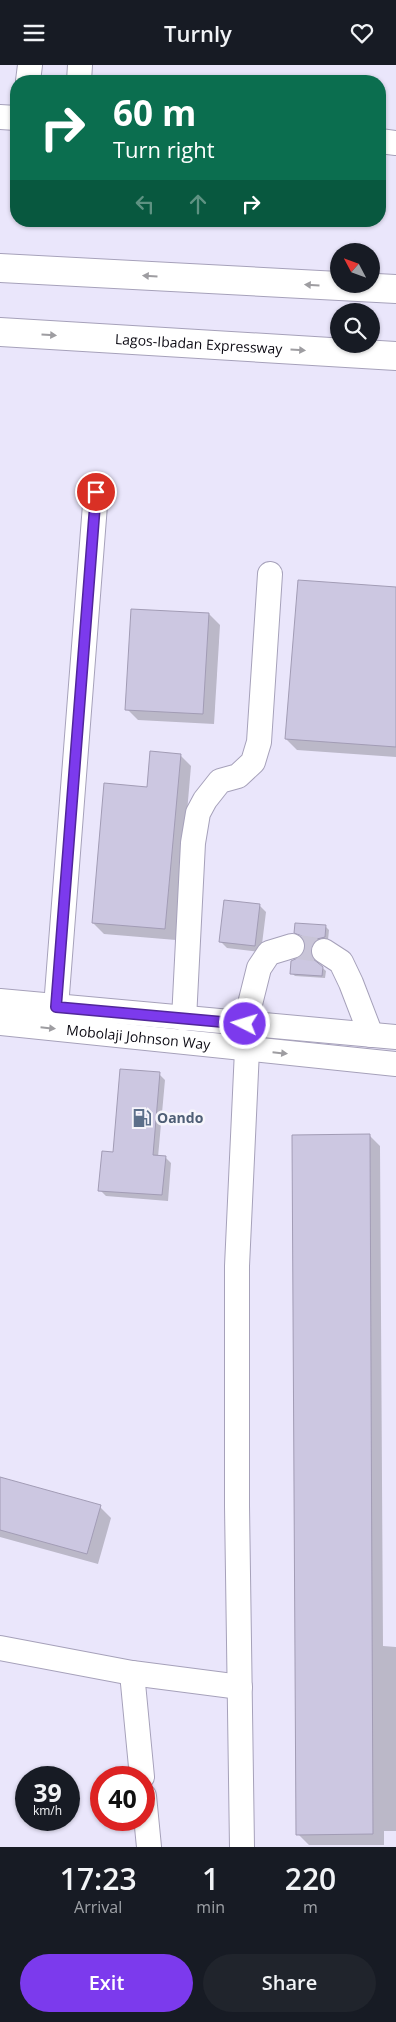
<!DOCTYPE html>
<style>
body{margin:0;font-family:"Open Sans",sans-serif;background:#20242c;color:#f1f3f6;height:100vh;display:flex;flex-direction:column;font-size:19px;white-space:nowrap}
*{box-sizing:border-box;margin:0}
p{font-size:16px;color:#9ea1a6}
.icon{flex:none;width:28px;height:28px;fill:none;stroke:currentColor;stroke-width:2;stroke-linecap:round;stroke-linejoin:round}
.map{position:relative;height:1782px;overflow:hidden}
.sheet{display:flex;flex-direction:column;background:#171b24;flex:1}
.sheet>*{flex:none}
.top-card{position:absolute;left:10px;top:10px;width:376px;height:152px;border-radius:20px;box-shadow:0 1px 4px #0004;background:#0b6e4f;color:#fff;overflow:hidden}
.needle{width:32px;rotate:311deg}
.fabs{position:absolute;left:330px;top:178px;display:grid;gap:10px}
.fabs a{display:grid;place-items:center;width:50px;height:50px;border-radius:50%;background:#171b24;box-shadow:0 1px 4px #0004;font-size:25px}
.speed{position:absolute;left:15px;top:1701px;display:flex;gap:10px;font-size:25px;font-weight:700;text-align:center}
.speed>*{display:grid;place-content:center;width:65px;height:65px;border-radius:50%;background:#171b24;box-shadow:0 1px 4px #0004;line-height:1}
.speed small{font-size:12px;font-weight:400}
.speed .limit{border:8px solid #d22;background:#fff;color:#111}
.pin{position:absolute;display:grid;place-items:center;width:42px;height:42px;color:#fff;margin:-21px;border:2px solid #fff;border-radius:50%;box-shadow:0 1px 5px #0007}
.me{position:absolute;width:55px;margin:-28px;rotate:275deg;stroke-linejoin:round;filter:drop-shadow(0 0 4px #0008)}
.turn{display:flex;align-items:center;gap:18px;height:105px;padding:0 20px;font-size:22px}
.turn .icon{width:65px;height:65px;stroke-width:2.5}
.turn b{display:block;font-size:35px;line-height:42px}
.lanes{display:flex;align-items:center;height:48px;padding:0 20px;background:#0003;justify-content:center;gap:25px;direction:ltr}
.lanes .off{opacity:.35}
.eta{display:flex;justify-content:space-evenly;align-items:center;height:85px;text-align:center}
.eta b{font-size:30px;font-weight:600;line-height:35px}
.action{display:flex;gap:10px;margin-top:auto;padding:10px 20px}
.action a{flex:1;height:58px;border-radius:30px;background:#7c3aed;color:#fff;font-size:20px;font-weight:600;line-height:58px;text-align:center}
.action a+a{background:#20242c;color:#f1f3f6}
header{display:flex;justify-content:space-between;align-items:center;height:65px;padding:0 20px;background:#171b24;font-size:22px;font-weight:600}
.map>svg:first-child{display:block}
</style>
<header><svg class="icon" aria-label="menu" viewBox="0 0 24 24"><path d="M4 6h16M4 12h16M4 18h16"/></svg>Turnly<svg class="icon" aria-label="heart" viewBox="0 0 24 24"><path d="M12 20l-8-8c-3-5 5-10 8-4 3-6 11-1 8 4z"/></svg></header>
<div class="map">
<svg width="396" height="1782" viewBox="0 0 396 1782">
<rect width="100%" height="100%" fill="#eae6fb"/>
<g fill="#0003">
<path d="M396,524V692L297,685L286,674Z"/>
<path d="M209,549L220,560L214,659L138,655L127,644Z"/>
<path d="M180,690L191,701L176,875L104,869L93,858Z"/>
<path d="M259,840L266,847L261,887L227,883L221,877Z"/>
<path d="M326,862L329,865L328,875L321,877L313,889L315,896L326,906L325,913L295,911L292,908L307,884L304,873L295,867Z"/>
<path d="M159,1009L165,1015L158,1092H165L171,1098L168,1136L106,1131L100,1125L114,1088Z"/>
<path d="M369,1070L380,1081L383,1581L396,1582V1766H384V1780H309L298,1769Z"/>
<path d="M0,1413L100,1442L111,1453L98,1499L0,1472Z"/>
</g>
<g fill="#ccc7e1" stroke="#a29cb5">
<path d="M298,515L396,522V682L285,674Z"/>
<path d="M131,544L209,548L203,649L125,645Z"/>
<path d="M150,686L181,689L165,864L92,858L104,718L147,722Z"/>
<path d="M224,835L260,839L255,881L219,877Z"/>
<path d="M295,858L326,860L325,872L317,874L313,878L310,885L312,893L323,902L322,911L290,909L291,896L302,891L305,884V877L302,871L294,868Z"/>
<path d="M120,1004L160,1007L153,1090L166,1091L162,1130L98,1126L102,1086L113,1087Z"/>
<path d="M370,1069L373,1769L296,1770L292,1070Z"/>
<path d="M0,1412L101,1440L87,1489L0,1465Z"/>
</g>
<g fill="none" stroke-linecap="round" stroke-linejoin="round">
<path stroke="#c9c5d8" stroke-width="24" stroke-dasharray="24 12" stroke-linecap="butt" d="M292,881L324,886"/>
<g stroke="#a6a1ba" stroke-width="26">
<g id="minor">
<path d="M28,16L30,0"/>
<path d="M79,16L80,0"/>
<path d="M0,52L16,53"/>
<path d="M380,76L396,78"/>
<path d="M324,886L341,897L351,918L371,970"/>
<path d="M0,936L396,972"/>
<path d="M56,942L96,427"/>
<path d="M184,954L193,778L198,748L205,735L220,716L238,711L253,697L259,677L270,509"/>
<path id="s1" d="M0,958L396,999"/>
<path d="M245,959L259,903L269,888L292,881"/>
<path d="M0,1583L132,1608L240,1622"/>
<path d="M132,1608L142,1712"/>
<path d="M144,1731L149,1782"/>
<path d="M242,1782L237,1441V1201L247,985"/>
</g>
</g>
<g stroke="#a6a1ba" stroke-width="30">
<g id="highway">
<path d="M0,203L396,224"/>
<path id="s2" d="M0,267L396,291"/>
</g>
</g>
<use href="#minor" stroke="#fff" stroke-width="24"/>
<use href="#highway" stroke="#fff" stroke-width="28"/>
</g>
<defs><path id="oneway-solid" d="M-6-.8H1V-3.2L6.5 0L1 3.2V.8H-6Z" transform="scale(1.25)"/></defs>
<g fill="#9e9da1">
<use href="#oneway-solid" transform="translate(150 211) rotate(-177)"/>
<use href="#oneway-solid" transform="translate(312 220) rotate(-177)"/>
<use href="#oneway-solid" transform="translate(49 270) rotate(3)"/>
<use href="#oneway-solid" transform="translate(298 285) rotate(3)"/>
<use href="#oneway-solid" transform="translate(48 963) rotate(6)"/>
<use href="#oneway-solid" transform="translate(280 988) rotate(6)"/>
</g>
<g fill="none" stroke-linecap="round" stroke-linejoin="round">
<g stroke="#51269a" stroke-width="12">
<path id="route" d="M96,427L56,942L245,959"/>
</g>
<use href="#route" stroke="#7c3aed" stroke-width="9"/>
</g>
<defs>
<g id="fuel-bare" transform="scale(1.5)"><path d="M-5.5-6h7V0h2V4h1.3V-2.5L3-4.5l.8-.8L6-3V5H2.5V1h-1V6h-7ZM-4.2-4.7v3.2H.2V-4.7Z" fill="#5c6f8a" stroke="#f6f5fb" stroke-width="2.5" paint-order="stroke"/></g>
</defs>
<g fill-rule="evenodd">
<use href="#fuel-bare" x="142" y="1053"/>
</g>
<g text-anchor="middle" stroke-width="5" stroke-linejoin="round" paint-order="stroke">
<g font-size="14" fill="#0d0b14" stroke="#f6f5fb">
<text dy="5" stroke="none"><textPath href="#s2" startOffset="199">Lagos-Ibadan Expressway</textPath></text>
<text dy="5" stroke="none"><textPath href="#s1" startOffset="139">Mobolaji Johnson Way</textPath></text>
</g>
<g font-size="14" font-weight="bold" fill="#4e5e75" stroke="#f6f5fb" text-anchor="start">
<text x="157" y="1058">Oando</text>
</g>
</g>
</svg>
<div class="fabs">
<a><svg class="needle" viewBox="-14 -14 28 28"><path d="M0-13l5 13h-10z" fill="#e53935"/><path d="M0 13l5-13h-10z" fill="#9ea1a6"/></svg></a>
<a><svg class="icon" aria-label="search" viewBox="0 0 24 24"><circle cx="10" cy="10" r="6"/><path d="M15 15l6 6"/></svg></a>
</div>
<div class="speed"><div>39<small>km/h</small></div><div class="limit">40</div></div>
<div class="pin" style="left:96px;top:427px;background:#d93025"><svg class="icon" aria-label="arrive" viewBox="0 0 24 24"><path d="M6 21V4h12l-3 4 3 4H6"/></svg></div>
<svg class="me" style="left:245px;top:959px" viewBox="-20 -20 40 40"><circle r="17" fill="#7c3aed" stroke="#fff" stroke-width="3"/><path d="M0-11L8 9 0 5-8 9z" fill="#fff"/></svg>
<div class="top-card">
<div class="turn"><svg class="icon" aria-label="right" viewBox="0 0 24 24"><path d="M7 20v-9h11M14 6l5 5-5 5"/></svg><div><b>60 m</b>Turn right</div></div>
<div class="lanes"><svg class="icon off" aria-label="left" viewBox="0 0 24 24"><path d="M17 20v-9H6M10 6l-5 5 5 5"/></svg><svg class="icon off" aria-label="ahead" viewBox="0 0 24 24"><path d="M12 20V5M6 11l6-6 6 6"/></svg><svg class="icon" aria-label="right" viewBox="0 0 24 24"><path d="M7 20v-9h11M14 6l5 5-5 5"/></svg></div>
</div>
</div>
<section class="sheet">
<div class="eta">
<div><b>17:23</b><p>Arrival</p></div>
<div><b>1</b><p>min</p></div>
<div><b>220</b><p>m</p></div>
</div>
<div class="action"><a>Exit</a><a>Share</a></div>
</section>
